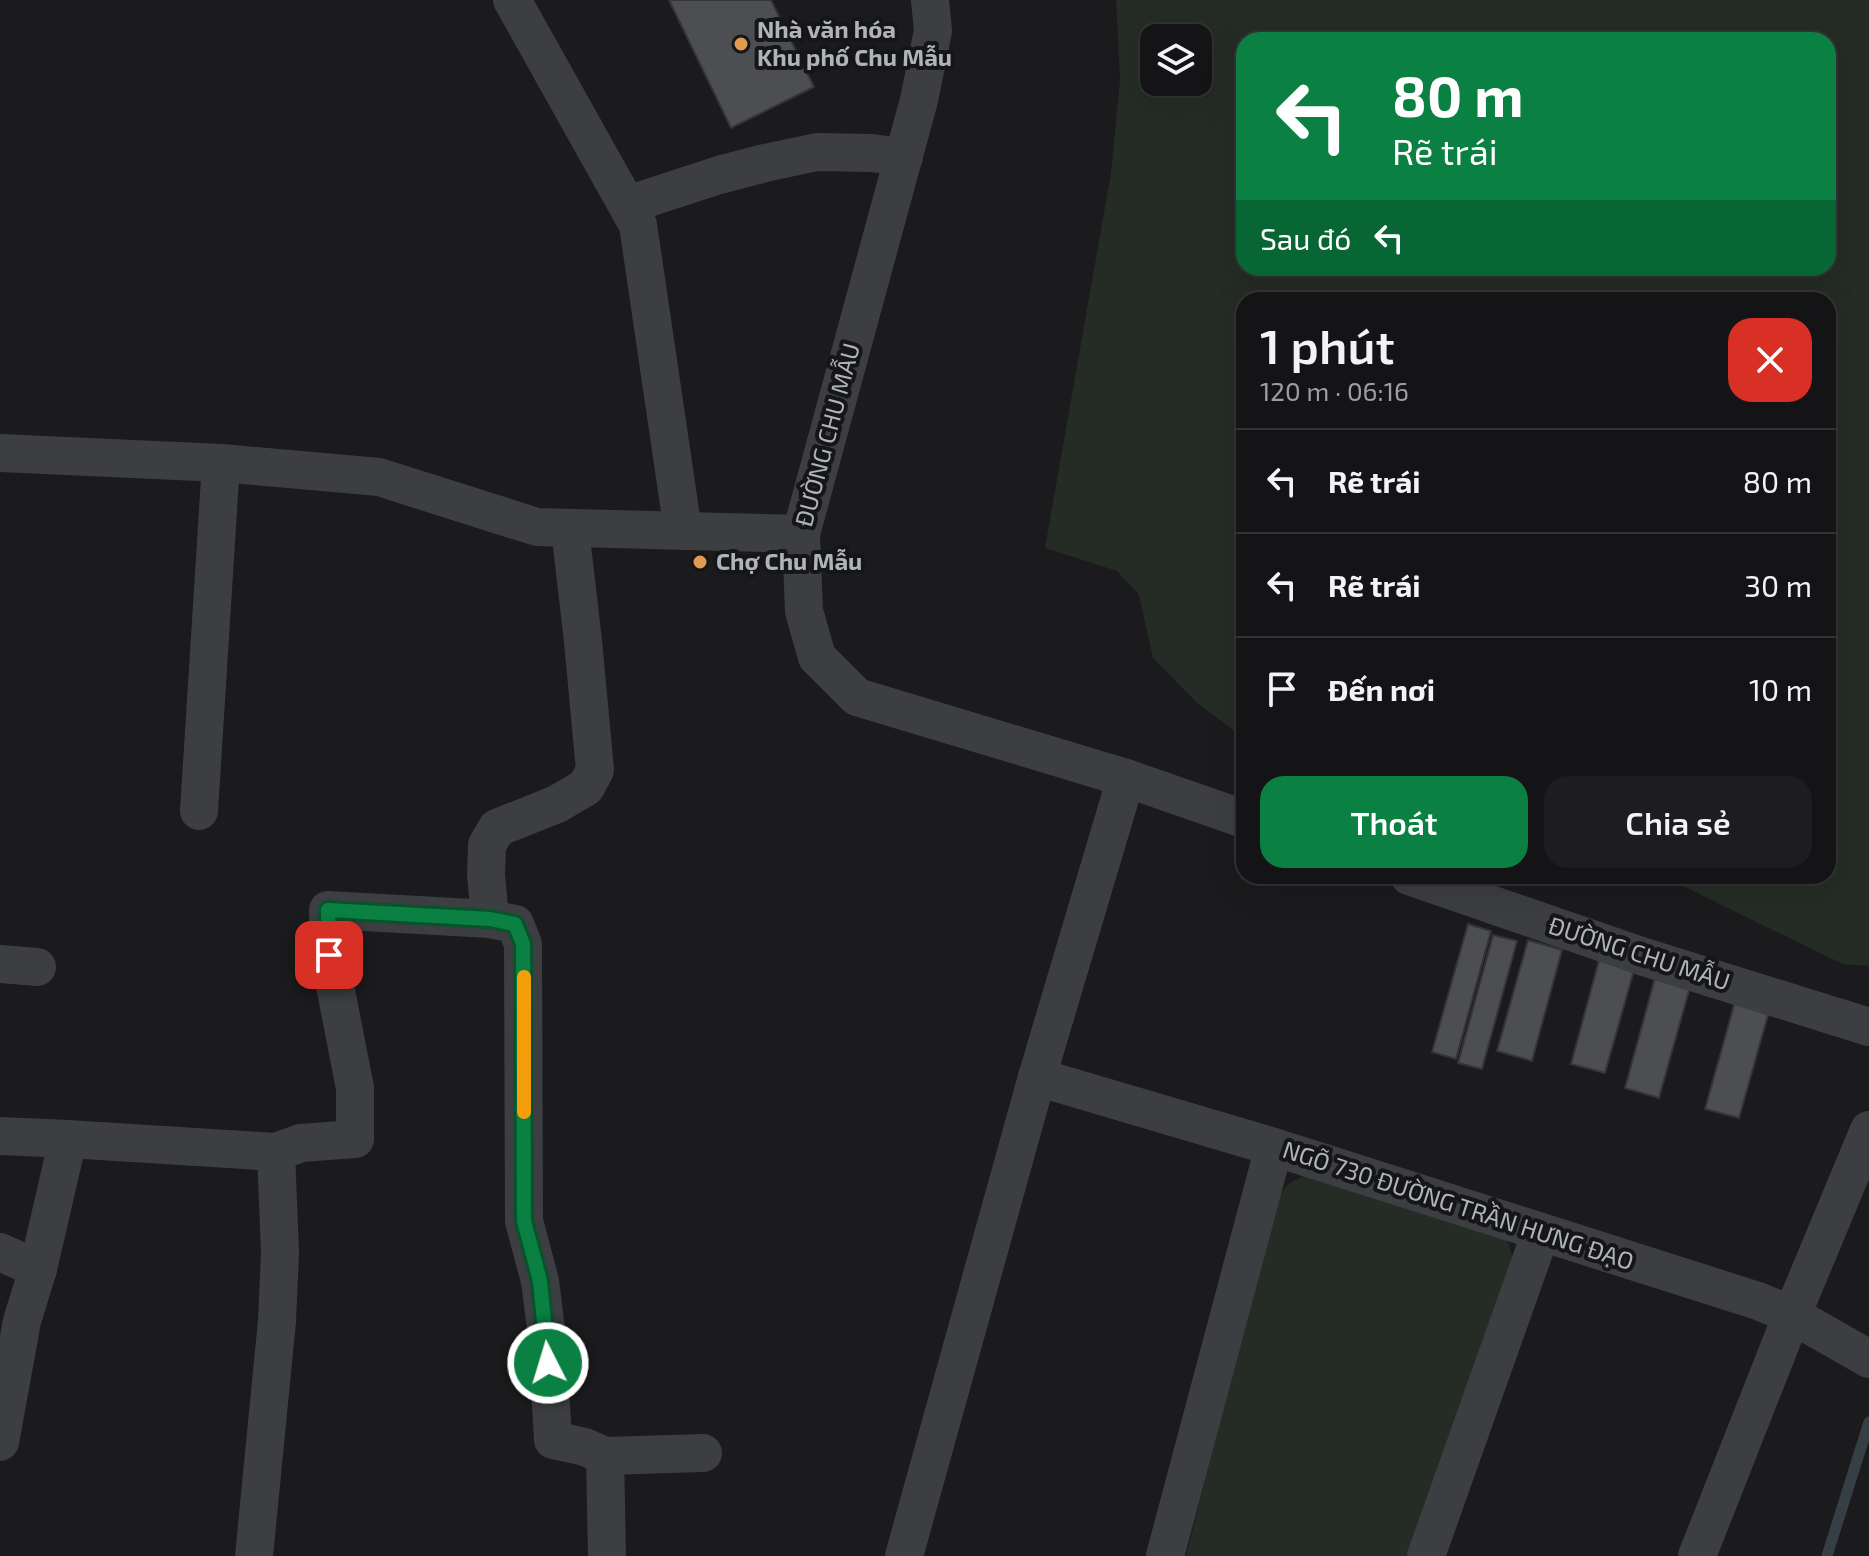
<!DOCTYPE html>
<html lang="vi">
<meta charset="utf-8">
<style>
body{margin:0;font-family:"Exo 2",sans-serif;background:#1d1d1f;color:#f1f3f6;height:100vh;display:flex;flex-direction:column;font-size:30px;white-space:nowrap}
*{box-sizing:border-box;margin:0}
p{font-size:26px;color:#9d9ea1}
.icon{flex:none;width:44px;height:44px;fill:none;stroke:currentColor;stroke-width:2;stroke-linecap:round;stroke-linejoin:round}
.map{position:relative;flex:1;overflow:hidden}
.details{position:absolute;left:1236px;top:292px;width:600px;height:592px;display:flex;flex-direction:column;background:#141416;border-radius:24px;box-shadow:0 8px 32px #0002,0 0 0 2px #333335}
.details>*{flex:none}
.guide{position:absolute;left:1236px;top:32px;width:600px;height:244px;border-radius:24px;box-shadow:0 8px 32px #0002,0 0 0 2px #333335;background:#0b8043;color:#fff;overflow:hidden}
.controls{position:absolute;left:1140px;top:24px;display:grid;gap:16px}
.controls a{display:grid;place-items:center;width:72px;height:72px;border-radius:16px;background:#141416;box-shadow:0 8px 32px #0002,0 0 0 2px #333335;font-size:40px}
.pin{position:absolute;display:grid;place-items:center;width:68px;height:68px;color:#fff;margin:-34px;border-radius:16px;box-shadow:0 4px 12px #0006}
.me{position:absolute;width:88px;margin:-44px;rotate:355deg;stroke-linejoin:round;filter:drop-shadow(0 0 6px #0008)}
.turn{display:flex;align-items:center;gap:28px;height:168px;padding:0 24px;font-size:36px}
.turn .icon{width:104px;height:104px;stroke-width:2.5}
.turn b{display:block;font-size:56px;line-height:68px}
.then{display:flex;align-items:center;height:76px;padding:0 24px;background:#0003;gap:16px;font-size:30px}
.round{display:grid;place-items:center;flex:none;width:84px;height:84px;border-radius:24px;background:#1d1d1f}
.headline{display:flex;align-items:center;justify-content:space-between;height:136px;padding:0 24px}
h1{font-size:48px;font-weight:600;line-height:60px}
.action{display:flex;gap:16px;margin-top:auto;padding:16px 24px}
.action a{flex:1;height:92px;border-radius:24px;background:#0b8043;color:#fff;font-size:32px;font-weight:600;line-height:92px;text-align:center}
.action a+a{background:#1d1d1f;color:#f1f3f6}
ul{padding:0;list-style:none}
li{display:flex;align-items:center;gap:24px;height:104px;padding:0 24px;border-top:2px solid #333335}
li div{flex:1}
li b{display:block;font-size:30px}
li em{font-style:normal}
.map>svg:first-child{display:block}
</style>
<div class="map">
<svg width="1869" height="1556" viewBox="0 0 1869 1556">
<rect width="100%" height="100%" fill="#1b1b1d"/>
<g fill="#252c25" fill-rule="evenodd">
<path d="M1116,0H1869V966L1843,964L1705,897L1665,876H1828V300H1244V738L1197,703L1153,658L1139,595L1117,571L1045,548L1111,173L1120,80ZM1154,38H1198V82H1154ZM1244,40H1828V268H1244Z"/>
<path d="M1315,1173L1498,1228L1509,1245L1513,1260L1410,1556H1186L1273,1211C1284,1185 1287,1181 1315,1173Z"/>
</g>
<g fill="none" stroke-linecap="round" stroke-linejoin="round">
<path stroke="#363f44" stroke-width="11" d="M1827,1556L1869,1422"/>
</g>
<g fill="#4d4e51" stroke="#353538" stroke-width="2">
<path d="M669,0H771L814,87L731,128Z"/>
<path d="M1468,924L1491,931L1456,1059L1432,1052Z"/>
<path d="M1493,935L1517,941L1482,1069L1458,1063Z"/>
<path d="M1528,940L1562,950L1532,1061L1497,1051Z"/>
<path d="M1601,953L1636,963L1605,1073L1571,1064Z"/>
<path d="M1655,978L1690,987L1659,1098L1625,1088Z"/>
<path d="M1736,998L1770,1008L1739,1118L1705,1109Z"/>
</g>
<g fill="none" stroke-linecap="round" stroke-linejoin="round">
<g stroke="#3c3e41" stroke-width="38">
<path d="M512,0L638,225L683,531"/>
<path d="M930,0L933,31L919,100L801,534L804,611L817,657L857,697L1126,778L1244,819"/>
<path d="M627,205L719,175L765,163L817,152L871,153L904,157"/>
<path d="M0,453L221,463L379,477L537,527L801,534"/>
<path d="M570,529L583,641L595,770L586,787L557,804L497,828L487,845L486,875L490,919L515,924L523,944L524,1221L540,1281L547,1337L553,1440L585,1447L605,1456L607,1556"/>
<path d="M199,811L221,463"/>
<path d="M1409,876L1641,956L1869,1027"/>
<path d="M0,964L37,967"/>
<path d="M1037,1077L1274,1147L1758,1301L1792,1315L1869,1359"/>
<path d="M0,1136L68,1139L276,1152L280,1252L277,1321L254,1556"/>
<path d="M276,1152L301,1143L355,1139V1088L329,955L328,910L490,919"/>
<path d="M0,1252L38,1269L22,1321L0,1442"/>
<path d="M38,1269L68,1139"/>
<path d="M605,1456L703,1453"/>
<path d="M904,1556L1037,1077L1126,778"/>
<path d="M1165,1556L1274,1147"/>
<path d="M1426,1556L1541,1232"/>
<path d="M1697,1556L1792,1315L1869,1130"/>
</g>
</g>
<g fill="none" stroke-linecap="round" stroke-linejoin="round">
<g stroke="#07532c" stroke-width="20">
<path id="route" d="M329,955L328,910L490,919L515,924L523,944L524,1221L540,1281L548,1363"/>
</g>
<use href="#route" stroke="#0b8043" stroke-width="14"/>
<path stroke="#f59e0b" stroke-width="14" d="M524,1112V977"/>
</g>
<g fill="#e09b4f" stroke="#161618" stroke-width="3">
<circle cx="741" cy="44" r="8"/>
<circle cx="700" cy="562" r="8"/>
</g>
<g text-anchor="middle" stroke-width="8" stroke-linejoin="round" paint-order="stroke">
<g font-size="24" font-weight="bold" fill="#afb4bb" stroke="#161618" text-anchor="start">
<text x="757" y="38">Nhà văn hóa<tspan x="757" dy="28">Khu phố Chu Mẫu</tspan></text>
<text x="716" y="570">Chợ Chu Mẫu</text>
</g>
<g font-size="24" fill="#afb4bb" stroke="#161618">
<text transform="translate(828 435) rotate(-75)" y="8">ĐƯỜNG CHU MẪU</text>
<text transform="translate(1639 954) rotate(18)" y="8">ĐƯỜNG CHU MẪU</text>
<text transform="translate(1458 1206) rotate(18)" y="8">NGÕ 730 ĐƯỜNG TRẦN HƯNG ĐẠO</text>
</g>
</g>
</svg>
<div class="controls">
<a><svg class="icon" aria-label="layers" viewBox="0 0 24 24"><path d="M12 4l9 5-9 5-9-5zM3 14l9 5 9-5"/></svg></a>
</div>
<div class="pin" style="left:329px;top:955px;background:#d93025"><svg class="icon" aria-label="arrive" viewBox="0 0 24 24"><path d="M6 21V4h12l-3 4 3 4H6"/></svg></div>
<svg class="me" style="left:548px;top:1363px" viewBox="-20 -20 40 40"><circle r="17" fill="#0b8043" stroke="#fff" stroke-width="3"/><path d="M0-11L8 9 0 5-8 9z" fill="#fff"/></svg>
<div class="guide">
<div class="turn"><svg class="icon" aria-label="left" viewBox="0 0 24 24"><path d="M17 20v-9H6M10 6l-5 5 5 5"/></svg><div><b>80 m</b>Rẽ trái</div></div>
<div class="then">Sau đó<svg class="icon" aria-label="left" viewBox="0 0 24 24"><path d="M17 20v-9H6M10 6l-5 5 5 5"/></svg></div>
</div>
<section class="details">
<div class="headline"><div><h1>1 phút</h1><p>120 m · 06:16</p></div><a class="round" style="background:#d93025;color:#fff"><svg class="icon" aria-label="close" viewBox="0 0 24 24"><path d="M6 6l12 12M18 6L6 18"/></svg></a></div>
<ul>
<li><svg class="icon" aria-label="left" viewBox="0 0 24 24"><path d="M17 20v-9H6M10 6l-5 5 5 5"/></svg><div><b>Rẽ trái</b></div><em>80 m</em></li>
<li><svg class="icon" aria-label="left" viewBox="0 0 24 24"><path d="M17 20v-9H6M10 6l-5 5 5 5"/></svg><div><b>Rẽ trái</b></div><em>30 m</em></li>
<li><svg class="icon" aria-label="arrive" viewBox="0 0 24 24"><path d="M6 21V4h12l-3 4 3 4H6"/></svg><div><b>Đến nơi</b></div><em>10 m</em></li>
</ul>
<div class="action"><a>Thoát</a><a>Chia sẻ</a></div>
</section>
</div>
